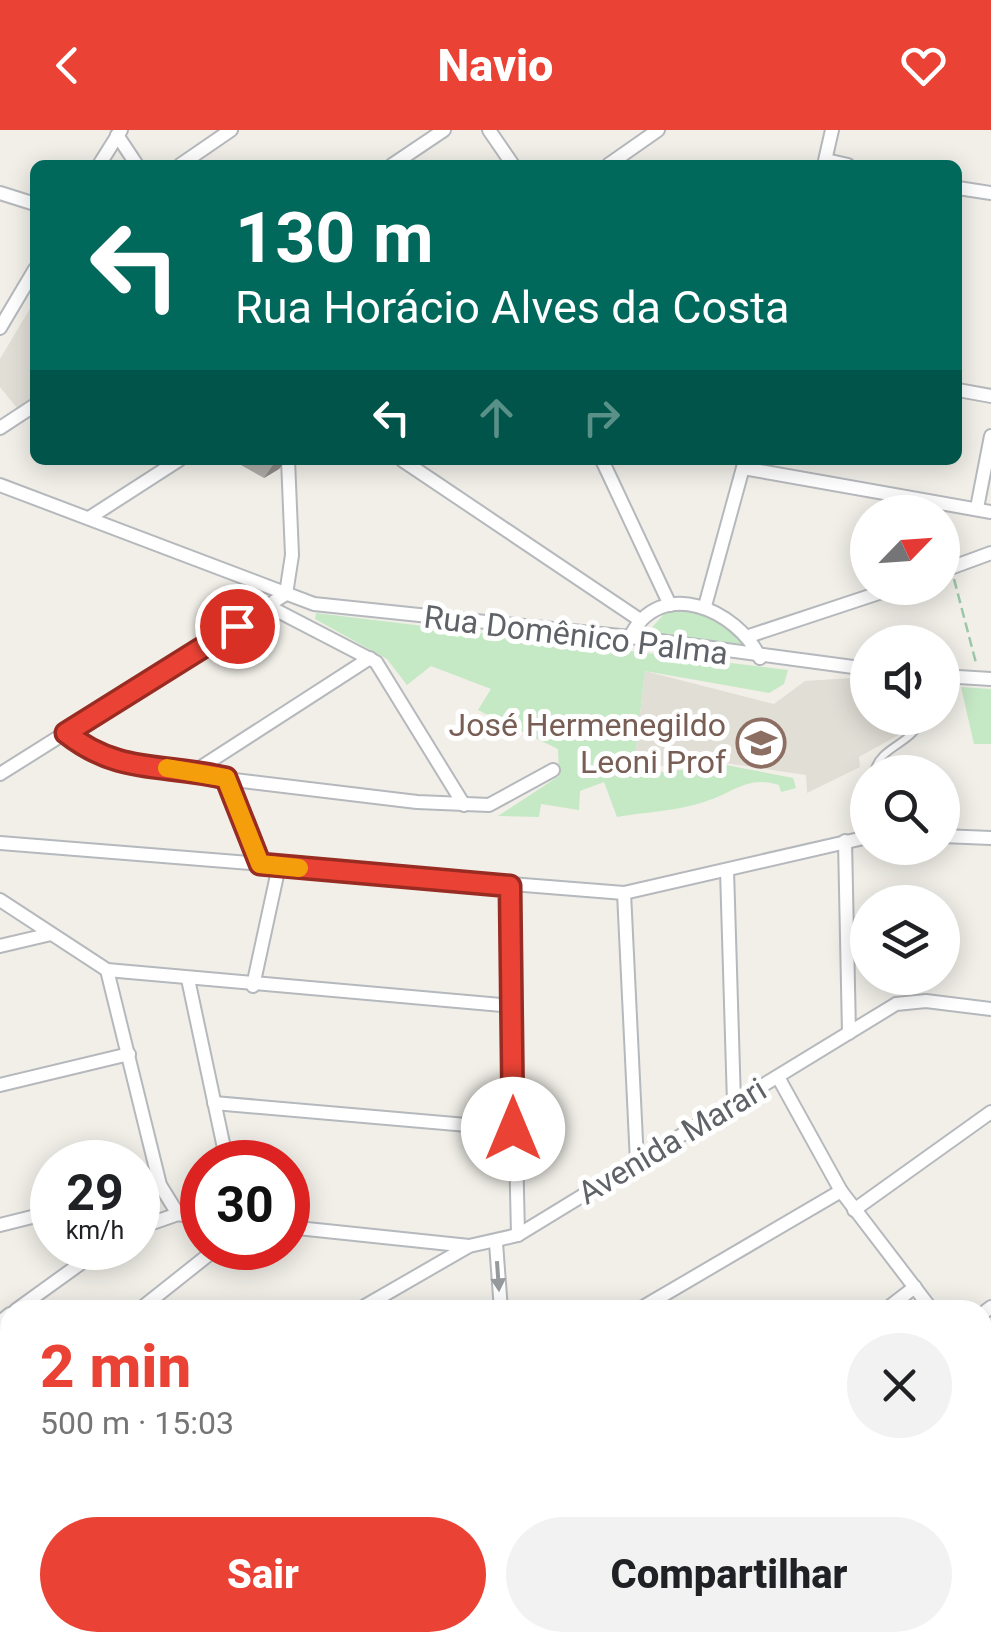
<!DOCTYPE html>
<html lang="pt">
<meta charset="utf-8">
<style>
body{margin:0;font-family:Roboto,sans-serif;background:#f2f2f2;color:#202124;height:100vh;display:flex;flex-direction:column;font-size:38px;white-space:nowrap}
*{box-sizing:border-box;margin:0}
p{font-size:32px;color:#757577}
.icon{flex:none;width:55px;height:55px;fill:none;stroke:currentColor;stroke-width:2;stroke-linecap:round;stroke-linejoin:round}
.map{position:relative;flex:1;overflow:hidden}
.panel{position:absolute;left:0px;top:1170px;width:992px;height:352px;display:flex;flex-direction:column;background:#fff;border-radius:30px 30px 0 0;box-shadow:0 5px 25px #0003}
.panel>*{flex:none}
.top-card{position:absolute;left:30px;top:30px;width:932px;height:305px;border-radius:15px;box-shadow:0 5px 25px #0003;background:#00695c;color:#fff;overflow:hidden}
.needle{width:65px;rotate:65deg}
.fabs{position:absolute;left:850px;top:365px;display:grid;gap:20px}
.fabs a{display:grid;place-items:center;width:110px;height:110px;border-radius:50%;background:#fff;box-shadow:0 5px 25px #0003;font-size:50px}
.speed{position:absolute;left:30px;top:1010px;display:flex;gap:20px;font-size:50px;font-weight:700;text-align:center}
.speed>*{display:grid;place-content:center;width:130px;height:130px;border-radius:50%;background:#fff;box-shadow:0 5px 25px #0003;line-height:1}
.speed small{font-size:25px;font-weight:400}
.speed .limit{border:15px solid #d22;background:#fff;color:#111}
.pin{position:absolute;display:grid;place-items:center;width:85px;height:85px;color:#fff;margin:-42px;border:5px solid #fff;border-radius:50%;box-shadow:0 2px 10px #0007}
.me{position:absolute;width:110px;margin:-55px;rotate:0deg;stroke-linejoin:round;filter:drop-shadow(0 0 8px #0008)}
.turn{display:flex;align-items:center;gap:35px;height:210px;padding:0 40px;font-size:45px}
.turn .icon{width:130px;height:130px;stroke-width:2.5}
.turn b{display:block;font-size:70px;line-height:85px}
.lanes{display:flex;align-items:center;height:95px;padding:0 40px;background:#0003;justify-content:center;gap:50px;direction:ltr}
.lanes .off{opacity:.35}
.round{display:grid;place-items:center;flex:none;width:105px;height:105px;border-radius:52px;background:#f2f2f2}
.summary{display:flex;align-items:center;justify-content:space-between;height:170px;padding:0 40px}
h1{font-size:60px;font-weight:800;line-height:75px;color:#ea4335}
.primary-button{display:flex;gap:20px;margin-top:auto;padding:20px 40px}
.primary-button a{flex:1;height:115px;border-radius:60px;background:#ea4335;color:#fff;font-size:40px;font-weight:800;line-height:115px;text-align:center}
.primary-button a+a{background:#f2f2f2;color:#202124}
header{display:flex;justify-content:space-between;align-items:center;height:130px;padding:0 40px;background:#ea4335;color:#fff;font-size:45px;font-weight:800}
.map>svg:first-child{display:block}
</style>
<header><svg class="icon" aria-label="back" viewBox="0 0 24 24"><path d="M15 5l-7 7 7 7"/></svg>Navio<svg class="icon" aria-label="heart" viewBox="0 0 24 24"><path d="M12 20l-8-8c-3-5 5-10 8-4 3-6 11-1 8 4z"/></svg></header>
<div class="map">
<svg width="991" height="1522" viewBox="0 0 991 1522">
<rect width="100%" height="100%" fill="#f1efe8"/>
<g fill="#e1ded6">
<path d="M35,170V265L17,278L0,257V229Z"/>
<path d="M645,541L774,574L805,551L867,547L868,588H906L911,598L859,627L860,637L807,663L806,645L725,633L634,637Z"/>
</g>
<g fill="#c5e8c5">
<path d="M689,478L718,489L748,520L646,504L666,482Z"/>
<path d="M316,483L788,540L784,554L769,563L645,541L634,636L663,642L726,635L793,648L796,658L781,662L779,655C747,645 734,663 704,672C677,681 645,682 617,687L604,652L580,661L579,680L541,674L539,687L498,686L559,646L558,619L478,580L491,559L431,536L407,555L387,529L315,489Z"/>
<path d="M961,557L991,559V614H974Z"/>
</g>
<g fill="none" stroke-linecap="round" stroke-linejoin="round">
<g stroke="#b5b8bc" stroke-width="10">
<g id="lane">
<path d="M874,642C880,615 915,614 921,588"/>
<path d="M0,1210L10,1223"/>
</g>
</g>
<g stroke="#b5b8bc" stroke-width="16">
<g id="street">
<path d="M489,0L513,35"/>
<path d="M117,5L137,35"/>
<path d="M826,30L848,35"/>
<path d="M99,35L121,0"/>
<path d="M180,35L231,0"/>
<path d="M392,35L444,0"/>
<path d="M608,35L658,0"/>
<path d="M824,35L832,0"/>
<path d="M958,58L991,63"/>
<path d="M0,63L35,74"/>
<path d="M0,198L35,139"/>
<path d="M958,260L991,266"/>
<path d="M0,298L35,275"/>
<path d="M402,330L640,490"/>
<path d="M602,330L670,475"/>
<path d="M743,338L991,382"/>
<path d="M0,355L314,474L630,507L868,539"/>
<path d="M977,378L991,306"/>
<path d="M89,388L179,330"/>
<path d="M942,441L991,423"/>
<path d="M286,464L292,425L288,330"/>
<path d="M268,476L376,532L464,675"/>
<path d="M705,476L744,334"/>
<path d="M749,506L894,458"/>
<path d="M630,507C660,446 737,479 760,528"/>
<path d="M942,546L991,549"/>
<path d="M66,603C120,645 163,633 226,649L260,735"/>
<path d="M195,641L370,528"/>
<path d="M0,644L286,464"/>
<path d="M226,649L417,672L489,675L553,640"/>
<path d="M942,706L991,708"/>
<path d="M845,711L849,903"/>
<path d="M0,713L624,763L868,707"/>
<path d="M727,740L734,973"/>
<path d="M510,756L518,1105"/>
<path d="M624,763L637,1032"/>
<path d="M0,770L107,840L512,876"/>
<path d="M0,816L51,804"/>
<path d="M107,840L160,1055L178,1084"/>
<path d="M188,849L227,1032"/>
<path d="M253,856L279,736"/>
<path d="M778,947L841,1061L932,1180"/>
<path d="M0,955L129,924"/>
<path d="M214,973L513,999"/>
<path d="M138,1061L160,1055"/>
<path d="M854,1080L991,982"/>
<path d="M0,1095L52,1082"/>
<path d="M288,1097L469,1116"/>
<path d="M138,1098L178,1084L202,1088"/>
<path d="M496,1113L501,1180"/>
<path d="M16,1180L102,1118"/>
<path d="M139,1180L217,1118"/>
<path d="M358,1180L469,1116L518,1105L896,874L926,871L991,879"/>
<path d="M638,1180L841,1061"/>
<path d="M885,1180L915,1157"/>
<path d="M982,1184L991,1177"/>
<path d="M0,1192L10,1184"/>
<path d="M0,1286L10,1278"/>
<path d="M982,1353L991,1363"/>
<path d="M0,1403L10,1397"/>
<path d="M320,1512L326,1522"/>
<path d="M696,1512L713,1522"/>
<path d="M966,1512L991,1522"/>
<path d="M17,1522L32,1512"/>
<path d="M215,1522L231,1512"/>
<path d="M252,1522L256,1512"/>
<path d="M511,1522L525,1512"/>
</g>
</g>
<path stroke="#9cc7a9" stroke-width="2.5" stroke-dasharray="10 5" stroke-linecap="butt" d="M954,449L976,533"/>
<use href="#lane" stroke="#fff" stroke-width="6"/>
<use href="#street" stroke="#fff" stroke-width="12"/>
</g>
<path fill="#afaea9" d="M232,330H286L279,339L264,348Z"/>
<path fill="#8f8d8a" d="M279,330H286L279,339L264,348L275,332Z"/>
<defs><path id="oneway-solid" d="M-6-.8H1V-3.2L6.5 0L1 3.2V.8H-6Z" transform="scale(2.5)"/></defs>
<use fill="#979a9d" href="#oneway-solid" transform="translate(498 1146) rotate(86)"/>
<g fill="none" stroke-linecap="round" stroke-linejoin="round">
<g stroke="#982c22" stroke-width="25">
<path id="route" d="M237,496L66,603C119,645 163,633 226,648L260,734L510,756L513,999"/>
</g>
<use href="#route" stroke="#ea4335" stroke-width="18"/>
<path stroke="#f59e0b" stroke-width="18" d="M167,638L226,648L260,734L299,738"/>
</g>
<defs>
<g id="school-ring" transform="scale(2.5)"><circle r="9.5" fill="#fff" stroke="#8d6e63" stroke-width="1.5"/><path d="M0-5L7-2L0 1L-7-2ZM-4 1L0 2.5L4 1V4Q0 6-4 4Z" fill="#8d6e63"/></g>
</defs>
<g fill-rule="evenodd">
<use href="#school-ring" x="761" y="613"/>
</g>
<g text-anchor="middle" stroke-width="10" stroke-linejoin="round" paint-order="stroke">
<g font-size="32" fill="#5f6368" stroke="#fff">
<text transform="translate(576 505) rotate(7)" y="11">Rua Domênico Palma</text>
<text transform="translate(672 1011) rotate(-31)" y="11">Avenida Marari</text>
</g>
<g font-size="32" fill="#785e54" stroke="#fff" text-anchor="end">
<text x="726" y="606">José Hermenegildo<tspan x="726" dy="37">Leoni Prof</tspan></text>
</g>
</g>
</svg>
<div class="fabs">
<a><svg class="needle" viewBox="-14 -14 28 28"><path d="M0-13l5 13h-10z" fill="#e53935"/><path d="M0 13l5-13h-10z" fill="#757577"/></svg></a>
<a><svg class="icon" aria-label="sound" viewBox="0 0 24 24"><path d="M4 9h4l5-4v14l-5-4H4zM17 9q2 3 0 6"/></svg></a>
<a><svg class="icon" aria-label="search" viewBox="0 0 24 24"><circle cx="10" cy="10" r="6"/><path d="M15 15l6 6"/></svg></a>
<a><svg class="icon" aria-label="layers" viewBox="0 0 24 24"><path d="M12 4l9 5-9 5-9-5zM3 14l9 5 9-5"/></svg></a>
</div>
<div class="speed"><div>29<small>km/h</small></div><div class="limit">30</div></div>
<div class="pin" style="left:237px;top:496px;background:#d93025"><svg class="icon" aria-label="arrive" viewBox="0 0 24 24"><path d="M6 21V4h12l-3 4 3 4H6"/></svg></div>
<svg class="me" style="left:513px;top:999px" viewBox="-20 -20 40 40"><circle r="19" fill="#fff"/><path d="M0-13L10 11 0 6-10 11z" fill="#ea4335"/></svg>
<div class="top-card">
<div class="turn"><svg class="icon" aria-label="left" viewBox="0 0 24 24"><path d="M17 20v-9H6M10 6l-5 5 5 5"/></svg><div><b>130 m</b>Rua Horácio Alves da Costa</div></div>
<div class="lanes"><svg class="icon" aria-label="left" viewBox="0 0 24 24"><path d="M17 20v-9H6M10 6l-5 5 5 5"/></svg><svg class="icon off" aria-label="ahead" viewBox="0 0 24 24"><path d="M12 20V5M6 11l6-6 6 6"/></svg><svg class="icon off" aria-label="right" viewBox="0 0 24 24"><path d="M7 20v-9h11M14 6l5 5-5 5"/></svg></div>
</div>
<section class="panel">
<div class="summary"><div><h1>2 min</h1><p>500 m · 15:03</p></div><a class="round"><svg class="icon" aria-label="close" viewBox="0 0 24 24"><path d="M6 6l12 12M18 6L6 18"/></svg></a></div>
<div class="primary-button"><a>Sair</a><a>Compartilhar</a></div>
</section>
</div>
